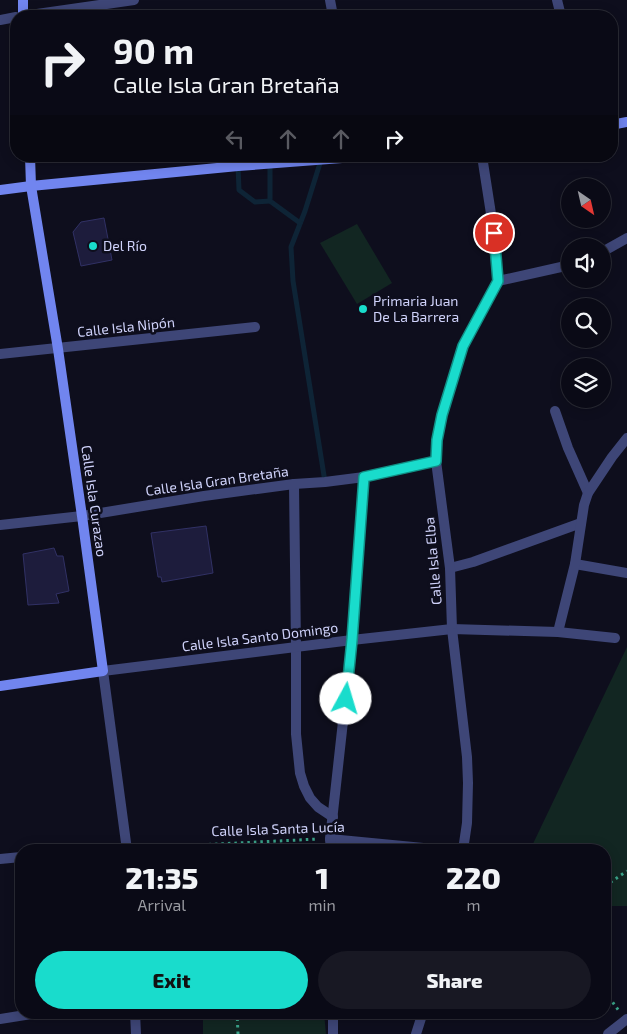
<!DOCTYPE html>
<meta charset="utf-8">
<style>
body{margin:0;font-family:"Exo 2",sans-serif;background:#181823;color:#f1f3f6;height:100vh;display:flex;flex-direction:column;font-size:19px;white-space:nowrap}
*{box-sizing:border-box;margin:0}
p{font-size:16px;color:#999aa1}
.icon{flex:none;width:28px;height:28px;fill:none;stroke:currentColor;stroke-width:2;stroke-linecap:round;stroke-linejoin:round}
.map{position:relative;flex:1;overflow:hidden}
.side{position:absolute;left:15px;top:844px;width:596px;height:175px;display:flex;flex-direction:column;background:#0a0a16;border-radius:20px;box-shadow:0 2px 12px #0003,0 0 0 1px #2a2b35}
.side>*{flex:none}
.banner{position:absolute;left:10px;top:10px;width:608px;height:152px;border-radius:20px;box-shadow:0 2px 12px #0003,0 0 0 1px #2a2b35;background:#0a0a16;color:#f1f3f6;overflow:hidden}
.needle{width:32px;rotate:146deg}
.tools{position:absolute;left:561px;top:178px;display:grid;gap:10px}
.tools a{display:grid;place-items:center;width:50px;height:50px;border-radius:50%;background:#0a0a16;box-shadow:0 2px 12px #0003,0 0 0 1px #2a2b35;font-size:25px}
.pin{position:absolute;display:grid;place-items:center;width:42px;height:42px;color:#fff;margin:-21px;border:2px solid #fff;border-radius:50%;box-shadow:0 1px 5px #0007}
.me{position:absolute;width:55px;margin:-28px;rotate:6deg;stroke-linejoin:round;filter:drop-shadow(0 0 4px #0008)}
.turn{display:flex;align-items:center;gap:18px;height:105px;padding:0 20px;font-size:22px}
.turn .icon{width:65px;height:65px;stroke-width:2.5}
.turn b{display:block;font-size:35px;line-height:42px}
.lanes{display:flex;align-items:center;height:48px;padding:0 20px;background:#0003;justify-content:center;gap:25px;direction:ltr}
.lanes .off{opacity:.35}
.eta{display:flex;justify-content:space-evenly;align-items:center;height:85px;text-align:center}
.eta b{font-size:30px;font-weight:800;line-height:35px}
.button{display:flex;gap:10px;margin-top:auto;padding:10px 20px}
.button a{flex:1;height:58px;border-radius:30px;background:#19dccc;color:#111;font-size:20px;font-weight:800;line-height:58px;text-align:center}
.button a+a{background:#181823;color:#f1f3f6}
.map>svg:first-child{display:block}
</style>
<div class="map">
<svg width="627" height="1034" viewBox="0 0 627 1034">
<rect width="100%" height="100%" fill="#0e0e1d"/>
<g fill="#122622">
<path d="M357,224L392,283L357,304L320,243Z"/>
<path d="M627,647V906H605V850H530Z"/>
<path d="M203,1013H324L326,1034H203Z"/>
</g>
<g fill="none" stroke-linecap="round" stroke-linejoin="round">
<g stroke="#0e2436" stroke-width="5">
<path d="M321,160L305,211L291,247L293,281L325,482"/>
<path d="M270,164V201L300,223"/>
<path d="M238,166L239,190L255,202L270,201"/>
</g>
</g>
<g fill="#1d1c3c" stroke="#313165">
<path d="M104,218L112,260L81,266L73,232L81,222Z"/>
<path d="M206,526L213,573L162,582L161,577H158L151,533Z"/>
<path d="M54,548L57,556H63L69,591L56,594L59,603L28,605L23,554Z"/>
</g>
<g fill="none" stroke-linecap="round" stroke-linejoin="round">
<g stroke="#3aa389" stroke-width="3" stroke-dasharray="2.5 4" stroke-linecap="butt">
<path d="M137,848L318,839"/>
<path d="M605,886L627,871"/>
<path d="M605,992L619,1011"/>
<path d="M237,1012L238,1034"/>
</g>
<g stroke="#3e4677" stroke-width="10">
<path d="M330,0L333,16"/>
<path d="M557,0L561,16"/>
<path d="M23,16L134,0"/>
<path d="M0,20L16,17"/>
<path d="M602,252L627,238"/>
<path d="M498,281L570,265"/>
<path d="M0,354L255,327"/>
<path d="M555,411L568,448L588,493"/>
<path d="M294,484L296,647V734L300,773L304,786L310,798L318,807L333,817"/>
<path d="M0,525L82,516L204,496L294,484L325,482L364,477L436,461"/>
<path d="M575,564L627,573"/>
<path d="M450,568L473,562L581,523"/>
<path d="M558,632L575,564L584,505L588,493L612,457L627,438"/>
<path d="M330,839L444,850"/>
<path d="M112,850L127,849"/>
<path d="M127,850L103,671L352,640L452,629L558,632L615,638"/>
<path d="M331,850L330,839L352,640L364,477"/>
<path d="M463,850L467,823L468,783L467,757L452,629L450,568L436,461L437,440L442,415L463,346L498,281L494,233L482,156"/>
<path d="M0,859L21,857"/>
<path d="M135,1012L136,1034"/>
<path d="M333,1012V1034"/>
<path d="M0,1019L44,1012"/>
<path d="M416,1034L423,1012"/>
<path d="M608,1034L627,1019"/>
</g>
<g stroke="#7185ef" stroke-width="10">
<path d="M23,16V0"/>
<path d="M611,125L627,122"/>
<path d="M0,190L31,186L238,166L368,156"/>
<path d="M0,686L103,671L82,516L58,349L31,186L30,156"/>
</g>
</g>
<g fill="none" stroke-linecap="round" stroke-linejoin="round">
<g stroke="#108f85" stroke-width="12">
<path id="route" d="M346,699L352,640L364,477L436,461L437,440L442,415L463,346L498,281L494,233"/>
</g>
<use href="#route" stroke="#19dccc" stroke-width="9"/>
</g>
<g fill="#19dccc" stroke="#0e0e1d" stroke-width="2">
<circle cx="93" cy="246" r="5"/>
<circle cx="363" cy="309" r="5"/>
</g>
<g text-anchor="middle" stroke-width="5" stroke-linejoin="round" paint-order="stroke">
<g font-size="14" fill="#cfd2fa" stroke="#0e0e1d" text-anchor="start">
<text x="103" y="251">Del Río</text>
<text x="373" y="306">Primaria Juan<tspan x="373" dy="16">De La Barrera</tspan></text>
</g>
<g font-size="14" fill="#cfd2fa" stroke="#0e0e1d">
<text transform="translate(126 327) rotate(-6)" y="5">Calle Isla Nipón</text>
<text transform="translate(217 481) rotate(-8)" y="5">Calle Isla Gran Bretaña</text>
<text transform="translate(94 501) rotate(82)" y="5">Calle Isla Curazao</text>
<text transform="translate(433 561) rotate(-95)" y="5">Calle Isla Elba</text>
<text transform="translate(260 637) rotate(-7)" y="5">Calle Isla Santo Domingo</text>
<text transform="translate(278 829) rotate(-2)" y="5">Calle Isla Santa Lucía</text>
</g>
</g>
</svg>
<div class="tools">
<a><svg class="needle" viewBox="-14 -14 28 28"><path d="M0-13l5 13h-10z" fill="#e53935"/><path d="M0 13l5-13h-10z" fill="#999aa1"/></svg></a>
<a><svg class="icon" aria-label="sound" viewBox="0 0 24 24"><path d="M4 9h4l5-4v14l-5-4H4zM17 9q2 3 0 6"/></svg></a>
<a><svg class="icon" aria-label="search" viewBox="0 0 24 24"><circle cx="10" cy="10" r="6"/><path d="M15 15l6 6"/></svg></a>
<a><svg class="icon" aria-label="layers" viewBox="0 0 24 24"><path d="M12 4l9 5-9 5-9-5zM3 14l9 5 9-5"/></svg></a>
</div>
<div class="pin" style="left:494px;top:233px;background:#d93025"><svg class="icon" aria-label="arrive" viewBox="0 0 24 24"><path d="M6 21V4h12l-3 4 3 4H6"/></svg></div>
<svg class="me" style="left:346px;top:699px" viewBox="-20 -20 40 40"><circle r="19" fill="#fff"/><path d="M0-13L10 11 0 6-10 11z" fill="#19dccc"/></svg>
<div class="banner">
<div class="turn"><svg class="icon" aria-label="right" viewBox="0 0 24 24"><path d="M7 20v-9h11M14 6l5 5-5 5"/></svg><div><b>90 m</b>Calle Isla Gran Bretaña</div></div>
<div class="lanes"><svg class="icon off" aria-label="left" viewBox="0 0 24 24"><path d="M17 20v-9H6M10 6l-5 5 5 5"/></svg><svg class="icon off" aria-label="ahead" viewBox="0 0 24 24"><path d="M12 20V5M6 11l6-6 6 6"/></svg><svg class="icon off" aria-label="ahead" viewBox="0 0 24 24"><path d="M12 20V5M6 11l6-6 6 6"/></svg><svg class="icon" aria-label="right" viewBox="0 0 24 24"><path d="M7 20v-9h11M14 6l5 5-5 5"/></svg></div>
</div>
<section class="side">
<div class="eta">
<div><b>21:35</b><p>Arrival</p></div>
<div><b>1</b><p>min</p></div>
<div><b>220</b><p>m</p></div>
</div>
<div class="button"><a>Exit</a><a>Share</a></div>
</section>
</div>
